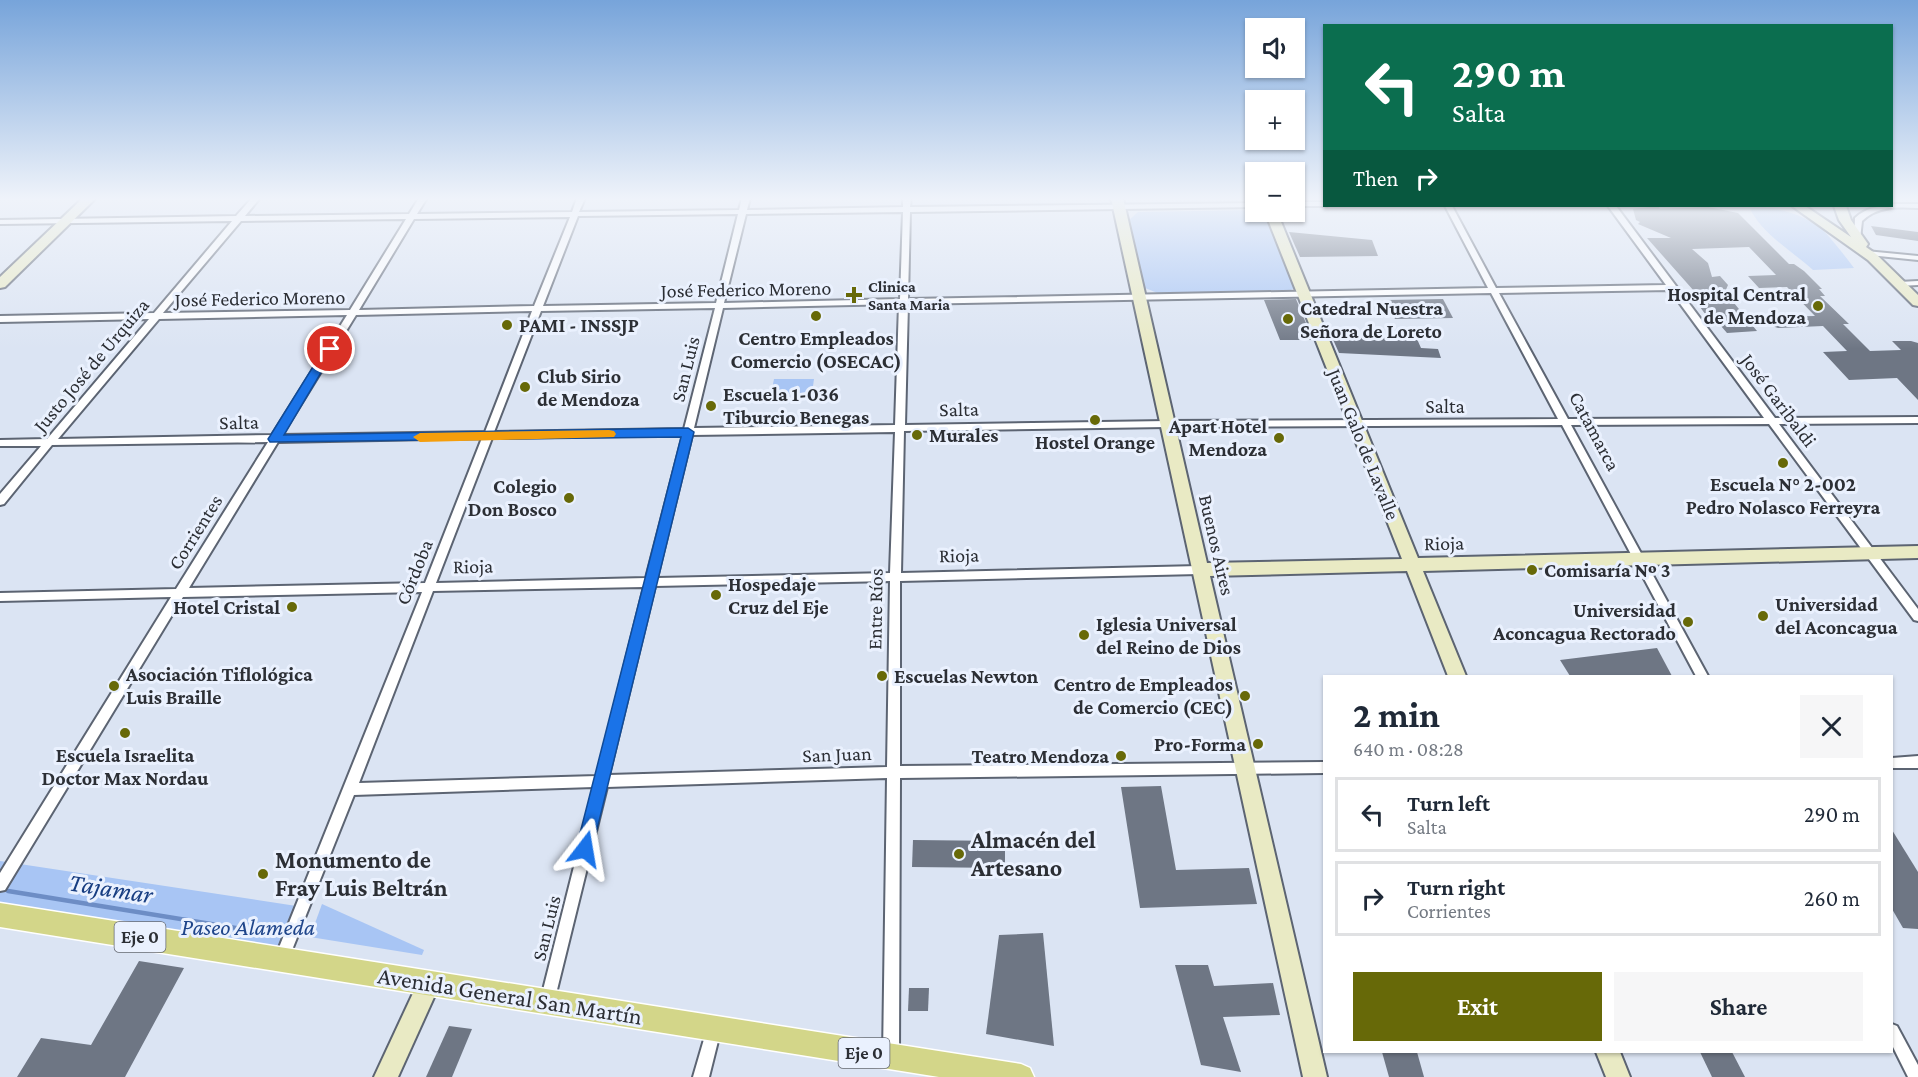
<!DOCTYPE html>
<meta charset="utf-8">
<style>
body{margin:0;font-family:"Crimson Pro",serif;background:#f6f6f7;color:#1f2937;height:100vh;display:flex;flex-direction:column;font-size:22px;white-space:nowrap}
*{box-sizing:border-box;margin:0}
p{font-size:20px;color:#747a83}
.icon{flex:none;width:33px;height:33px;fill:none;stroke:currentColor;stroke-width:2;stroke-linecap:round;stroke-linejoin:round}
.map{position:relative;flex:1;overflow:hidden}
.details{position:absolute;left:1323px;top:675px;width:570px;height:378px;display:flex;flex-direction:column;background:#fff;border-radius:0px;box-shadow:0 2px 4px #0004}
.details>*{flex:none}
.guide{position:absolute;left:1323px;top:24px;width:570px;height:183px;border-radius:0px;box-shadow:0 2px 4px #0004;background:#0b6e4f;color:#fff;overflow:hidden}
.controls{position:absolute;left:1245px;top:18px;display:grid;gap:12px}
.controls a{display:grid;place-items:center;width:60px;height:60px;border-radius:0px;background:#fff;box-shadow:0 2px 4px #0004;font-size:30px}
.pin{position:absolute;display:grid;place-items:center;width:51px;height:51px;color:#fff;margin:-26px;border:3px solid #fff;border-radius:50%;box-shadow:0 2px 6px #0007}
.me{position:absolute;width:66px;margin:-33px;rotate:14deg;stroke-linejoin:round;filter:drop-shadow(0 0 4px #0008)}
.turn{display:flex;align-items:center;gap:21px;height:126px;padding:0 30px;font-size:27px}
.turn .icon{width:78px;height:78px;stroke-width:2.5}
.turn b{display:block;font-size:42px;line-height:51px}
.then{display:flex;align-items:center;height:57px;padding:0 30px;background:#0003;gap:12px;font-size:22px}
.round{display:grid;place-items:center;flex:none;width:63px;height:63px;border-radius:0px;background:#f6f6f7}
.summary{display:flex;align-items:center;justify-content:space-between;height:102px;padding:0 30px}
h1{font-size:36px;font-weight:700;line-height:45px}
.button{display:flex;gap:12px;margin-top:auto;padding:12px 30px}
.button a{flex:1;height:69px;border-radius:0px;background:#676908;color:#fff;font-size:24px;font-weight:700;line-height:69px;text-align:center}
.button a+a{background:#f6f6f7;color:#1f2937}
ul{padding:0;list-style:none}
li{display:flex;align-items:center;gap:18px;height:75px;margin:0 12px 9px;padding:0 18px;border:3px solid #e0e1e3;border-radius:0px}
li div{flex:1}
li b{display:block;font-size:22px}
li em{font-style:normal}
.map>svg:first-child{display:block}
</style>
<div class="map">
<svg width="1918" height="1077" viewBox="0 0 1918 1077">
<rect width="100%" height="100%" fill="#dbe4f3"/>
<g fill="#a8c5f4">
<path d="M1749,206C1771,205 1808,215 1824,231C1835,243 1845,256 1854,268L1813,270C1792,251 1759,232 1749,206Z"/>
<path d="M1255,210L1267,215L1297,286L1288,292L1160,294L1145,288L1128,221L1138,212Z"/>
<path d="M774,379H814L812,393L771,394Z"/>
<path d="M0,861L303,907L281,960L0,915Z"/>
<path d="M322,904L424,950L422,955L310,937Z"/>
</g>
<g fill="none" stroke-linecap="round" stroke-linejoin="round">
<path stroke="#6d8dc5" stroke-width="4.5" d="M8,891L279,935"/>
</g>
<g fill="#6e7684">
<path d="M1658,206L1660,209L1708,207L1738,213L1789,264H1794L1804,271L1822,289H1819L1825,296H1820L1849,324H1843L1870,351L1901,350L1892,341H1911L1918,343V400L1897,378L1849,380L1823,352L1847,351L1823,326L1778,328L1766,324L1769,317L1815,316L1787,287L1759,288L1748,276L1776,275L1749,247L1692,249L1708,263L1712,277L1720,276L1728,285L1725,292L1757,331L1727,333L1721,326H1714L1700,307H1707L1694,291L1647,238H1671L1638,224L1640,222L1636,220L1633,209Z"/>
<path d="M1871,226L1918,232V241L1876,235Z"/>
<path d="M1289,232L1372,240L1378,256L1300,257Z"/>
<path d="M1296,299L1313,340H1280L1264,300Z"/>
<path d="M1443,299L1453,318L1395,319L1386,300Z"/>
<path d="M1331,335L1417,339L1421,348L1438,349L1441,358L1339,353Z"/>
<path d="M1657,648L1672,676H1570L1560,660Z"/>
<path d="M1161,786L1176,870L1249,868L1257,904L1140,908L1121,787Z"/>
<path d="M1892,830L1918,872V929L1903,928L1892,909Z"/>
<path d="M913,840L1005,841V868L912,867Z"/>
<path d="M1043,933L1054,1046L986,1034L999,935Z"/>
<path d="M139,961L184,968L125,1077H17L41,1038L91,1045Z"/>
<path d="M1175,965H1208L1214,986L1273,983L1280,1015L1223,1017L1241,1072L1201,1065Z"/>
<path d="M909,988H929L928,1011H908Z"/>
<path d="M449,1026L472,1029L452,1077H426Z"/>
<path d="M1382,1052H1417L1424,1077H1389Z"/>
<path d="M1700,1052H1732L1745,1077H1712Z"/>
</g>
<g fill="none" stroke-linecap="round" stroke-linejoin="round">
<g stroke="#5c6472" stroke-width="4">
<g id="street">
<path d="M252,198H260L245,216L409,214L419,198H427L417,214L572,212L577,198H585L579,212L739,210L742,198H750L747,210L903,207V198H911L910,207L1256,203V207L910,212L908,299L1488,288L1445,206H1452L1496,288L1666,285L1608,206H1616L1775,418L1918,417V423L1779,424L1918,609V621L1914,620L1769,424L1571,425L1708,676H1696L1562,425L1167,427L904,431L901,573L1199,566L1203,567L1204,570L1203,573L1199,574L900,581V766L1324,762V773L900,778L899,1056L896,1061L891,1064L886,1061L883,1056L887,778L607,787L554,1002L552,1007L547,1009L542,1007L540,1002L594,787L354,795L286,965L281,967L276,965L274,960L422,592L183,597L5,890L0,891V873L171,597L0,601V593L176,589L268,442L52,445L4,504L0,505V494L41,446H0V440L47,439L149,319L0,322V316L154,313L232,221L0,224V220L236,216ZM903,212L900,299L724,303L746,214ZM738,214L716,303L543,306L578,216ZM570,217L534,306L359,310L414,219ZM406,219L350,310L163,313L241,221ZM1670,290L1764,418L1568,419L1499,293ZM1491,293L1558,419L1167,421L905,425L908,304ZM899,304L895,425L694,428L723,308ZM715,308L684,429L494,432L541,311ZM532,311L485,432L282,435L356,315ZM347,315L272,435L58,439L159,319ZM895,432L890,573L657,578L692,435ZM683,435L646,578L436,583L492,438ZM482,438L425,583L189,588L278,442ZM890,581L887,767L609,775L655,586ZM644,587L597,776L359,783L433,591Z"/>
<path d="M1294,202H1324V206H1327H1294Z"/>
<path d="M1892,204H1918V208C1898,207 1877,206 1862,221L1860,239H1854L1855,218C1866,208 1877,206 1892,206Z"/>
<path d="M1866,251L1918,256V260L1869,255H1866Z"/>
<path d="M1918,281V285L1899,286L1895,284L1899,282Z"/>
<path d="M1918,756V768H1892V758Z"/>
<path d="M714,1022L719,1024L721,1029L709,1077H693L707,1029L709,1024Z"/>
<path d="M1892,1024L1897,1026L1918,1065V1077H1908L1892,1045Z"/>
</g>
</g>
<g stroke="#5c6472" stroke-width="4">
<g id="secondary">
<path d="M83,198H96L5,287L0,288V277Z"/>
<path d="M1111,198H1123L1207,563L1402,559L1265,212H1277L1418,558L1918,546V558L1423,571L1466,676H1448L1407,571L1210,576L1327,1077H1303Z"/>
<path d="M1792,206H1805L1851,237L1839,220L1834,206H1846L1851,220L1868,244L1866,247L1876,254L1918,295V306L1913,305L1868,260Z"/>
<path d="M429,973L437,976L440,984L398,1077H374L421,976Z"/>
<path d="M1596,1052H1620L1630,1077H1606Z"/>
</g>
</g>
<g stroke="#fff" stroke-width="3">
<path id="primary" d="M0,903L1021,1064L1030,1068L1034,1077H939L0,927Z"/>
</g>
<use href="#street" fill="#fff" fill-rule="evenodd"/>
<use href="#secondary" fill="#e9eac4" fill-rule="evenodd"/>
<use href="#primary" fill="#d3d689" fill-rule="evenodd"/>
</g>
<linearGradient id="sky" x2="0" y2="1"><stop stop-color="#77a4da"/><stop offset="0.57" stop-color="#eff3fa"/><stop offset="1" stop-color="#eff3fa" stop-opacity="0"/></linearGradient>
<rect width="1918" height="349" fill="url(#sky)"/>
<path fill="#1a73e8" stroke="#114b97" stroke-width="1.5" d="M330,345L335,349L284,435L688,428L694,432L591,854L585,857L578,854L576,849L681,437L270,442L268,439L270,436L324,349Z"/>
<path fill="#f59e0b" d="M609,430L614,431L616,434L614,437L420,442L413,437L420,433Z"/>
<g fill="#676908" stroke="#eaf1fe" stroke-width="2">
<path d="M851 286h6v6h6v6h-6v6h-6v-6h-6v-6h6z"/>
<circle cx="1818" cy="306" r="6"/>
<circle cx="816" cy="316" r="6"/>
<circle cx="1288" cy="319" r="6"/>
<circle cx="507" cy="325" r="6"/>
<circle cx="525" cy="387" r="6"/>
<circle cx="711" cy="406" r="6"/>
<circle cx="1095" cy="420" r="6"/>
<circle cx="917" cy="435" r="6"/>
<circle cx="1279" cy="438" r="6"/>
<circle cx="1783" cy="463" r="6"/>
<circle cx="569" cy="498" r="6"/>
<circle cx="1532" cy="570" r="6"/>
<circle cx="716" cy="595" r="6"/>
<circle cx="292" cy="607" r="6"/>
<circle cx="1763" cy="616" r="6"/>
<circle cx="1688" cy="622" r="6"/>
<circle cx="1084" cy="635" r="6"/>
<circle cx="882" cy="676" r="6"/>
<circle cx="114" cy="686" r="6"/>
<circle cx="1245" cy="696" r="6"/>
<circle cx="125" cy="733" r="6"/>
<circle cx="1258" cy="744" r="6"/>
<circle cx="1121" cy="756" r="6"/>
<circle cx="959" cy="854" r="6"/>
<circle cx="263" cy="874" r="6"/>
</g>
<g text-anchor="middle" stroke-width="6" stroke-linejoin="round" paint-order="stroke">
<g font-size="16" font-weight="bold" fill="#2c2f35" stroke="#eaf1fe" text-anchor="start">
<text x="868" y="292">Clinica<tspan x="868" dy="18">Santa Maria</tspan></text>
</g>
<g fill="#eaf1fe" stroke="#656971" stroke-width="1.5">
<rect x="114.5" y="922" width="51" height="30" rx="4.5"/>
<rect x="838.5" y="1038" width="51" height="30" rx="4.5"/>
</g>
<g font-size="18" font-weight="bold" fill="#2c2f35">
<text x="140" y="943">Eje 0</text>
<text x="864" y="1059">Eje 0</text>
</g>
<g font-size="20" fill="#2c2f35" stroke="#eaf1fe">
<text transform="translate(746 289) rotate(-1)" y="7">José Federico Moreno</text>
<text transform="translate(260 298) rotate(-1)" y="7">José Federico Moreno</text>
<text transform="translate(91 365) rotate(-50)" y="7">Justo José de Urquiza</text>
<text transform="translate(685 369) rotate(-76)" y="7">San Luis</text>
<text transform="translate(1779 400) rotate(53)" y="7">José Garibaldi</text>
<text x="1445" y="413">Salta</text>
<text transform="translate(959 409) rotate(-1)" y="7">Salta</text>
<text transform="translate(239 422) rotate(-1)" y="7">Salta</text>
<text transform="translate(1595 431) rotate(62)" y="7">Catamarca</text>
<text transform="translate(1364 444) rotate(68)" y="7">Juan Galo de Lavalle</text>
<text transform="translate(195 532) rotate(-58)" y="7">Corrientes</text>
<text transform="translate(1444 543) rotate(-1)" y="7">Rioja</text>
<text transform="translate(1217 545) rotate(77)" y="7">Buenos Aires</text>
<text transform="translate(959 555) rotate(-1)" y="7">Rioja</text>
<text transform="translate(473 566) rotate(-1)" y="7">Rioja</text>
<text transform="translate(414 572) rotate(-68)" y="7">Córdoba</text>
<text transform="translate(875 609) rotate(-89)" y="7">Entre Ríos</text>
<text transform="translate(837 754) rotate(-2)" y="7">San Juan</text>
<text transform="translate(546 928) rotate(-76)" y="7">San Luis</text>
</g>
<g font-size="20" font-weight="bold" fill="#2c2f35" stroke="#eaf1fe" text-anchor="start">
<text x="1806" y="301" text-anchor="end">Hospital Central<tspan x="1806" dy="23">de Mendoza</tspan></text>
<text x="1300" y="315">Catedral Nuestra<tspan x="1300" dy="23">Señora de Loreto</tspan></text>
<text x="519" y="332">PAMI - INSSJP</text>
<text x="816" y="345" text-anchor="middle">Centro Empleados<tspan x="816" dy="23">Comercio (OSECAC)</tspan></text>
<text x="537" y="383">Club Sirio<tspan x="537" dy="23">de Mendoza</tspan></text>
<text x="723" y="401">Escuela 1-036<tspan x="723" dy="23">Tiburcio Benegas</tspan></text>
<text x="1267" y="433" text-anchor="end">Apart Hotel<tspan x="1267" dy="23">Mendoza</tspan></text>
<text x="929" y="442">Murales</text>
<text x="1095" y="449" text-anchor="middle">Hostel Orange</text>
<text x="1783" y="491" text-anchor="middle">Escuela N° 2-002<tspan x="1783" dy="23">Pedro Nolasco Ferreyra</tspan></text>
<text x="557" y="493" text-anchor="end">Colegio<tspan x="557" dy="23">Don Bosco</tspan></text>
<text x="1544" y="577">Comisaría Nº 3</text>
<text x="728" y="591">Hospedaje<tspan x="728" dy="23">Cruz del Eje</tspan></text>
<text x="1775" y="611">Universidad<tspan x="1775" dy="23">del Aconcagua</tspan></text>
<text x="280" y="614" text-anchor="end">Hotel Cristal</text>
<text x="1676" y="617" text-anchor="end">Universidad<tspan x="1676" dy="23">Aconcagua Rectorado</tspan></text>
<text x="1096" y="631">Iglesia Universal<tspan x="1096" dy="23">del Reino de Dios</tspan></text>
<text x="126" y="681">Asociación Tiflológica<tspan x="126" dy="23">Luis Braille</tspan></text>
<text x="894" y="683">Escuelas Newton</text>
<text x="1233" y="691" text-anchor="end">Centro de Empleados<tspan x="1233" dy="23">de Comercio (CEC)</tspan></text>
<text x="1246" y="751" text-anchor="end">Pro-Forma</text>
<text x="125" y="762" text-anchor="middle">Escuela Israelita<tspan x="125" dy="23">Doctor Max Nordau</tspan></text>
<text x="1109" y="763" text-anchor="end">Teatro Mendoza</text>
</g>
<g font-size="24" font-weight="bold" fill="#2c2f35" stroke="#eaf1fe" text-anchor="start">
<text x="971" y="848">Almacén del<tspan x="971" dy="28">Artesano</tspan></text>
<text x="275" y="868">Monumento de<tspan x="275" dy="28">Fray Luis Beltrán</tspan></text>
</g>
<g font-size="24" font-style="italic" fill="#1f458a" stroke="#eaf1fe">
<text x="248" y="935">Paseo Alameda</text>
</g>
<g font-size="24" fill="#2c2f35" stroke="#eaf1fe">
<text transform="translate(510 996) rotate(9)" y="8">Avenida General San Martín</text>
</g>
<g font-size="26" font-style="italic" fill="#173d81" stroke="#eaf1fe">
<text transform="translate(111 888) rotate(9)" y="9">Tajamar</text>
</g>
</g>
</svg>
<div class="controls">
<a><svg class="icon" aria-label="sound" viewBox="0 0 24 24"><path d="M4 9h4l5-4v14l-5-4H4zM17 9q2 3 0 6"/></svg></a>
<a>+</a>
<a>−</a>
</div>
<div class="pin" style="left:330px;top:349px;background:#d93025"><svg class="icon" aria-label="arrive" viewBox="0 0 24 24"><path d="M6 21V4h12l-3 4 3 4H6"/></svg></div>
<svg class="me" style="left:585px;top:849px" viewBox="-20 -20 40 40"><path d="M0-17L14 15 0 8-14 15z" fill="#1a73e8" stroke="#fff" stroke-width="4"/></svg>
<div class="guide">
<div class="turn"><svg class="icon" aria-label="left" viewBox="0 0 24 24"><path d="M17 20v-9H6M10 6l-5 5 5 5"/></svg><div><b>290 m</b>Salta</div></div>
<div class="then">Then<svg class="icon" aria-label="right" viewBox="0 0 24 24"><path d="M7 20v-9h11M14 6l5 5-5 5"/></svg></div>
</div>
<section class="details">
<div class="summary"><div><h1>2 min</h1><p>640 m · 08:28</p></div><a class="round"><svg class="icon" aria-label="close" viewBox="0 0 24 24"><path d="M6 6l12 12M18 6L6 18"/></svg></a></div>
<ul>
<li><svg class="icon" aria-label="left" viewBox="0 0 24 24"><path d="M17 20v-9H6M10 6l-5 5 5 5"/></svg><div><b>Turn left</b><p>Salta</p></div><em>290 m</em></li>
<li><svg class="icon" aria-label="right" viewBox="0 0 24 24"><path d="M7 20v-9h11M14 6l5 5-5 5"/></svg><div><b>Turn right</b><p>Corrientes</p></div><em>260 m</em></li>
</ul>
<div class="button"><a>Exit</a><a>Share</a></div>
</section>
</div>
